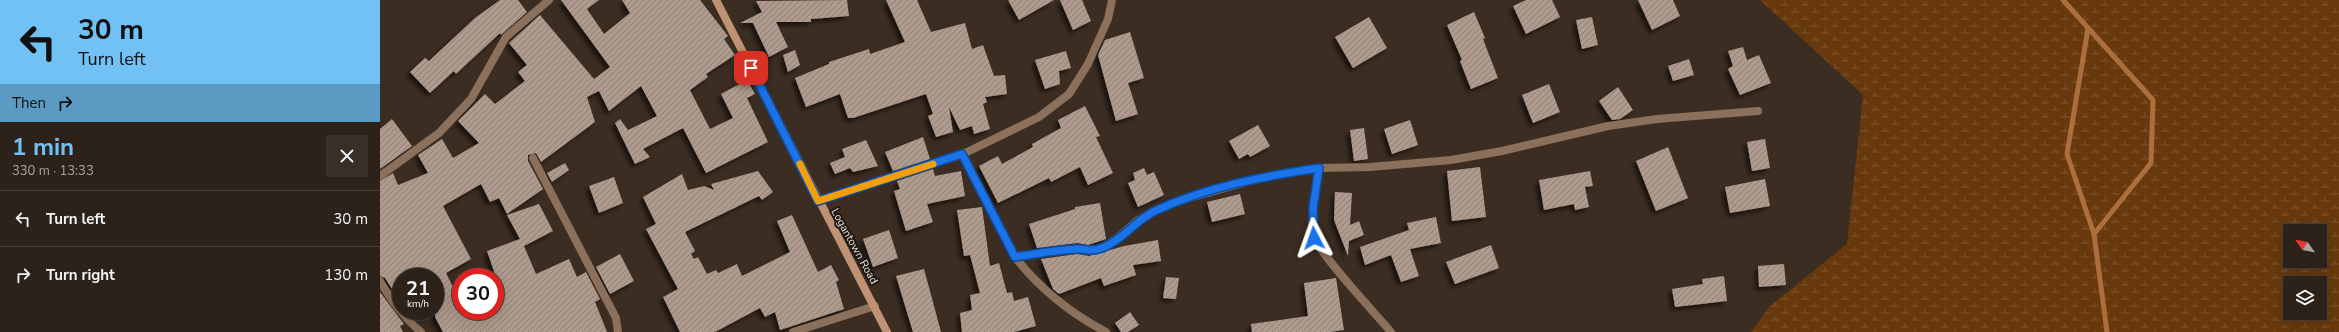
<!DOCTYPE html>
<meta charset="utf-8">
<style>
body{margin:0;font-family:"Nunito Sans",sans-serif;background:#392f27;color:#f1f3f6;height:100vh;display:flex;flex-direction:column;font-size:15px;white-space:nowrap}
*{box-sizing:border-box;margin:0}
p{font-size:13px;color:#a7a4a2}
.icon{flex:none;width:22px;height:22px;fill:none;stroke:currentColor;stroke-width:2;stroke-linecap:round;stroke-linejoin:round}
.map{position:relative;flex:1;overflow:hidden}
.sheet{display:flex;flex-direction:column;background:#2d221a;width:380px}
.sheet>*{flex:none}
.hud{background:#71c1f4;color:#111;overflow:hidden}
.needle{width:26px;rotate:303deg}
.controls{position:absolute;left:1903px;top:224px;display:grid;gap:8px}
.controls a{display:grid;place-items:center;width:44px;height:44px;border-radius:0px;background:#2d221a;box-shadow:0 4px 16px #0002,0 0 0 1px #483f39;font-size:20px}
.speed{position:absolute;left:12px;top:268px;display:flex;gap:8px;font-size:20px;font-weight:700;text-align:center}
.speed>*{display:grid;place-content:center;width:52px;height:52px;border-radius:50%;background:#2d221a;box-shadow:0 4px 16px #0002,0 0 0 1px #483f39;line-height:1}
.speed small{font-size:10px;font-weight:400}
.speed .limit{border:6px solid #d22;background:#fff;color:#111}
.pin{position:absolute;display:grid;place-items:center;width:34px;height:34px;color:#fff;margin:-17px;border-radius:8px;box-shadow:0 2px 6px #0006}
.me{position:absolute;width:44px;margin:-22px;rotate:356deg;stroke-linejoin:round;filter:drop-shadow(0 0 3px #0008)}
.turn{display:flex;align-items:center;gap:14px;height:84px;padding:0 12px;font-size:18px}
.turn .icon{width:52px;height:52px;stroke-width:2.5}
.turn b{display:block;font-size:28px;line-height:34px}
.then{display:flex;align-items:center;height:38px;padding:0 12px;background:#0003;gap:8px;font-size:15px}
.round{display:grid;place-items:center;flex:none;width:42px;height:42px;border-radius:0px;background:#392f27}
.overview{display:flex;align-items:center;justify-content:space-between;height:68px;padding:0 12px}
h1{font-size:24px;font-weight:700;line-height:30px;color:#71c1f4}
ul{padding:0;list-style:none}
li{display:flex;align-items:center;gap:12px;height:56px;padding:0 12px;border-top:1px solid #483f39}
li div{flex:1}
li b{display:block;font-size:15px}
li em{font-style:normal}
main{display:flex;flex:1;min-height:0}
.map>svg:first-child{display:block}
</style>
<main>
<section class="sheet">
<div class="hud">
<div class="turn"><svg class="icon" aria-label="left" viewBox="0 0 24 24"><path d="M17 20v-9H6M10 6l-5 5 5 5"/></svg><div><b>30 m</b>Turn left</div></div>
<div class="then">Then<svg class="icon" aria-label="right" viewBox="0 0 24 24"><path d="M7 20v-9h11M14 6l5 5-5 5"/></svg></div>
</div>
<div class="overview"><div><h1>1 min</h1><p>330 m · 13:33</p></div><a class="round"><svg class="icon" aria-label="close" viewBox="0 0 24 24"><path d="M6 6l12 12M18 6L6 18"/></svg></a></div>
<ul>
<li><svg class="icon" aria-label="left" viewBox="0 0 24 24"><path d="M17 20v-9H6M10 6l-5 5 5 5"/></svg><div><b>Turn left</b></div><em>30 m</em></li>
<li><svg class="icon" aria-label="right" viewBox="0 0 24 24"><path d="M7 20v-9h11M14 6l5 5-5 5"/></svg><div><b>Turn right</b></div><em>130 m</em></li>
</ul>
</section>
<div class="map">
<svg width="1959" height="332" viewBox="0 0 1959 332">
<defs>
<pattern id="wetland-marsh" width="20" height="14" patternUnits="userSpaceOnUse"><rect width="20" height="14" fill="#67390d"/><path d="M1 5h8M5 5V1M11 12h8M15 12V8" fill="none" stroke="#7d5530"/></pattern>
<pattern id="building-hatch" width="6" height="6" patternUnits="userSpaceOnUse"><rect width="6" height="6" fill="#ae9b8d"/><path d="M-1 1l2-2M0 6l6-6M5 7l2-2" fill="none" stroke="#8f8176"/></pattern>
<filter id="shadow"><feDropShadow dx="-3.5" dy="3.5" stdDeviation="2" flood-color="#0009"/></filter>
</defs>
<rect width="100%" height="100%" fill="#3c2d22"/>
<path fill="url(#wetland-marsh)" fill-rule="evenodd" d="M1380,0H1959V332H1371L1390,306L1467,244L1483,95ZM1910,231H1940V261H1910ZM1910,283H1940V313H1910Z"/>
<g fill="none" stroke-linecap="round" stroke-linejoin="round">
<g stroke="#ab6e3c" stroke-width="5">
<path d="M1683,0L1773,100L1771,163L1714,234L1727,332"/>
<path d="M1708,29L1687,154L1714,234"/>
</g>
</g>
<g fill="url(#building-hatch)" filter="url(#shadow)">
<path d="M120,0H138L147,12L121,35L120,33L76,74L74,71L50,93L30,72L45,58L49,61L95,18Z"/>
<path d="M181,0H219L207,9L224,34L250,13L242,0H320L348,36L344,39L355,55L326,74L328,77L310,90L330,129L353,118L341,94L367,80L375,94L367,98L388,142L326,173L303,128L263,149L270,157L255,164L235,123L240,119L248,130L277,116L261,86L229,111L219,91L207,97L215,122L161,162L156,153L148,155V161L163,189L127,214L119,198L110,202L101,184L63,206L91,259L66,273L81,303V311H115V284L118,283L107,251L140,239L127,215L159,204L173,231L144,246L156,274L189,259L197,277L206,272L220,299L215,302L227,332H63L55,317V277H21V303L5,278L0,276V181L13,173L18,185L48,173L38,155L62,139L73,158L99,143L78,121L105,94L115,104L145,81L138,72L147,65L129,43L160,15L214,79L230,67Z"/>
<path d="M467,0L469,16L431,19V22H396L408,47L389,57L373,23H360L382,12L376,1Z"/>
<path d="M506,0H537L551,32L585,23L592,49L603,45L614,76L625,75L627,94L605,97L607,102L603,104L610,129L594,134L592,126L580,130L569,107L573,132L556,137L548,116L553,114L546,94L473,118H468L460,94L426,107L415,78L449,64V62L489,49L490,54L525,42Z"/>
<path d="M628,0H674L639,20Z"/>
<path d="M680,0H702L711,21L693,30Z"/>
<path d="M1146,0H1172L1180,17L1146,34L1133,6Z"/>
<path d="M1258,0H1293L1300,16L1272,30Z"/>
<path d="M1094,12L1105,38L1103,39L1118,78L1091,89L1080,61L1082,60L1067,25Z"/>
<path d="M989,17L1007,48L973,68L955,37Z"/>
<path d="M1212,17L1218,45L1202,49L1196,20Z"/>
<path d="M750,32L764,78L748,83L758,114L736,121L718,55L725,40Z"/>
<path d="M1363,47L1367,60L1379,55L1391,83L1360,95L1348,69L1353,66L1348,51Z"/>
<path d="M415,50L420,65L408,72L403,55Z"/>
<path d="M686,51L691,68L679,71L680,84L665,89L655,60Z"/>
<path d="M1309,59L1314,75L1293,81L1288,66Z"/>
<path d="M1169,84L1180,112L1153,123L1142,95Z"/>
<path d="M1238,87L1253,110L1240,119L1232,120L1219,101Z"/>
<path d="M705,106L720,136L716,137L733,173L708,185L700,167L671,182L669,178L618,203L599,166L618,156L622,164L653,147L652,144L681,128L678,120Z"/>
<path d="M12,119L32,146L0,169V129Z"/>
<path d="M1030,120L1038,145L1012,154L1004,129Z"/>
<path d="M878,125L890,146L870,157L868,154L859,159L849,141Z"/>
<path d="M984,128L988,159L974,161L970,130Z"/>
<path d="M543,137L550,159L513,171L505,152Z"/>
<path d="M1385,139L1390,168L1372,171L1367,142Z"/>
<path d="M486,140L498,166L473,172L470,168L455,174L450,163L465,157L462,149Z"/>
<path d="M1288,147L1308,198L1276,211L1256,161Z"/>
<path d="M185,163L189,170L172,182L167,173Z"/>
<path d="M1100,167L1106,217L1072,221L1067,171Z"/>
<path d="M764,168L767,175L774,172L784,195L758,207L748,183L755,180L753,173Z"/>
<path d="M553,169L555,176L581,171L585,196L547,204L553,222L526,231L514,191L520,189L517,181Z"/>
<path d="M378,171L393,192L382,200L379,196L305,232L315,251L311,254L314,259L318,257L327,274L336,270L338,273L357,264L362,276L410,252L397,221L412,215L438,272L451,265L459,280L456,282L464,309L400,330L395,312L385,317L380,308L335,332H300L283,297L298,289L266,229L276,224L263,197L302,174L308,190L324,186L334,190L331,184Z"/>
<path d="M1210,171L1213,186L1205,187L1209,207L1195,210L1194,204L1164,210L1159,180Z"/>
<path d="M234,177L243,203L219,213L209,186Z"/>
<path d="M1385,179L1390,206L1350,213L1345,187Z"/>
<path d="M955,192L972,193L970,225L979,221L984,235L969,241L968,256L954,220Z"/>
<path d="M860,194L865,214L832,222L827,202Z"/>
<path d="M720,203L726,239L708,245L697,243L657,248L649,224L695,209V207Z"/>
<path d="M602,207L610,266L619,263L627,293L632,292L634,301L648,297L656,326L634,332H582L580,313L592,310L590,295L600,293L590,255L584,256L577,210Z"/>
<path d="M1056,217L1061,243L1030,249L1039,276L1021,282L1011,255L985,265L980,247L1029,230L1027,223Z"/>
<path d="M509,230L518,258L493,267L483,239Z"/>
<path d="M778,240L781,261L753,265L756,275L724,286L721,278L679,294L673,289L661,259L697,254L709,256L744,246Z"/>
<path d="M1111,245L1119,268L1075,284L1066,262Z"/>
<path d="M240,254L254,281L230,294L216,267Z"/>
<path d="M1404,264L1406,285L1379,287L1378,266Z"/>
<path d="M544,269L561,332H533L516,276Z"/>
<path d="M1344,276L1347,301L1295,307L1292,289L1323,284L1322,279Z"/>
<path d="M786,277L799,278L796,299L783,298Z"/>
<path d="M956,278L964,330L950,332H872L871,324L928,316L924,283Z"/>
<path d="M0,292L24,324L20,326L23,332H0Z"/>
<path d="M27,311H54L35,319Z"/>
<path d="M750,312L759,325L748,332H741L735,323Z"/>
</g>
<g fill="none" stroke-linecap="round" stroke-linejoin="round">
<g stroke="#8b705b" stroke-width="8">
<path d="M583,154L635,257C660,289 690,313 726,332"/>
<path d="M153,158L236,318L238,332"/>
<path d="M939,168C936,190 929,214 934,236C938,253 996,314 1011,332"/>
<path d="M0,176L59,133L91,99L126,37L169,0"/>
<path d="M438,201L583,154L659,117L689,94L708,64L728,19L732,0"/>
<path d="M635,257L697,248L708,251L723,247L737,238L757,221L776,210L799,201L888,176L939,168L990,167L1071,160L1122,151L1228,126L1277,119L1378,111"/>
<path d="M0,281C12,301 23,317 41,332"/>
<path d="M413,332L495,306"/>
</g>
<path stroke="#be9272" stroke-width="8" d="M336,0L507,332"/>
</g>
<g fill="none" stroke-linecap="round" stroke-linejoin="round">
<g stroke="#114b97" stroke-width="10">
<path id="route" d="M371,68L438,201L582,154L635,257C655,254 676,250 696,249C707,248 709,253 722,248C743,240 756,219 777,210C827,187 885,176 939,168L933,208L934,238"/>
</g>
<use href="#route" stroke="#1a73e8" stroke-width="7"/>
<path stroke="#f59e0b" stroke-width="7" d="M420,164L438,201L553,164"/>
</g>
<g text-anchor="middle" stroke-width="4" stroke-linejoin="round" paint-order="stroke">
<g font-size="11" fill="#e8ded6" stroke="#1e1712">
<text transform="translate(475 246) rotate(61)" y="4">Logantown Road</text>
</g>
</g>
</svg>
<div class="controls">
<a><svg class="needle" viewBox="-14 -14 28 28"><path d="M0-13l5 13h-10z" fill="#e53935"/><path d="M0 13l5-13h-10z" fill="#a7a4a2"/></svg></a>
<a><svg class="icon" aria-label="layers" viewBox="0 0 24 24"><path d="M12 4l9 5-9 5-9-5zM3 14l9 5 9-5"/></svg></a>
</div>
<div class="speed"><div>21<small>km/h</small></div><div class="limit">30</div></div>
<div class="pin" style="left:371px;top:68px;background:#d93025"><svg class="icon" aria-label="arrive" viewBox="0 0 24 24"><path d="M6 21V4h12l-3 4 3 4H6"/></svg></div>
<svg class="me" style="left:934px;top:238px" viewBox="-20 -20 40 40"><path d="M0-17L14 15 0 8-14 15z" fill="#1a73e8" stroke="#fff" stroke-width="4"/></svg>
</div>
</main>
